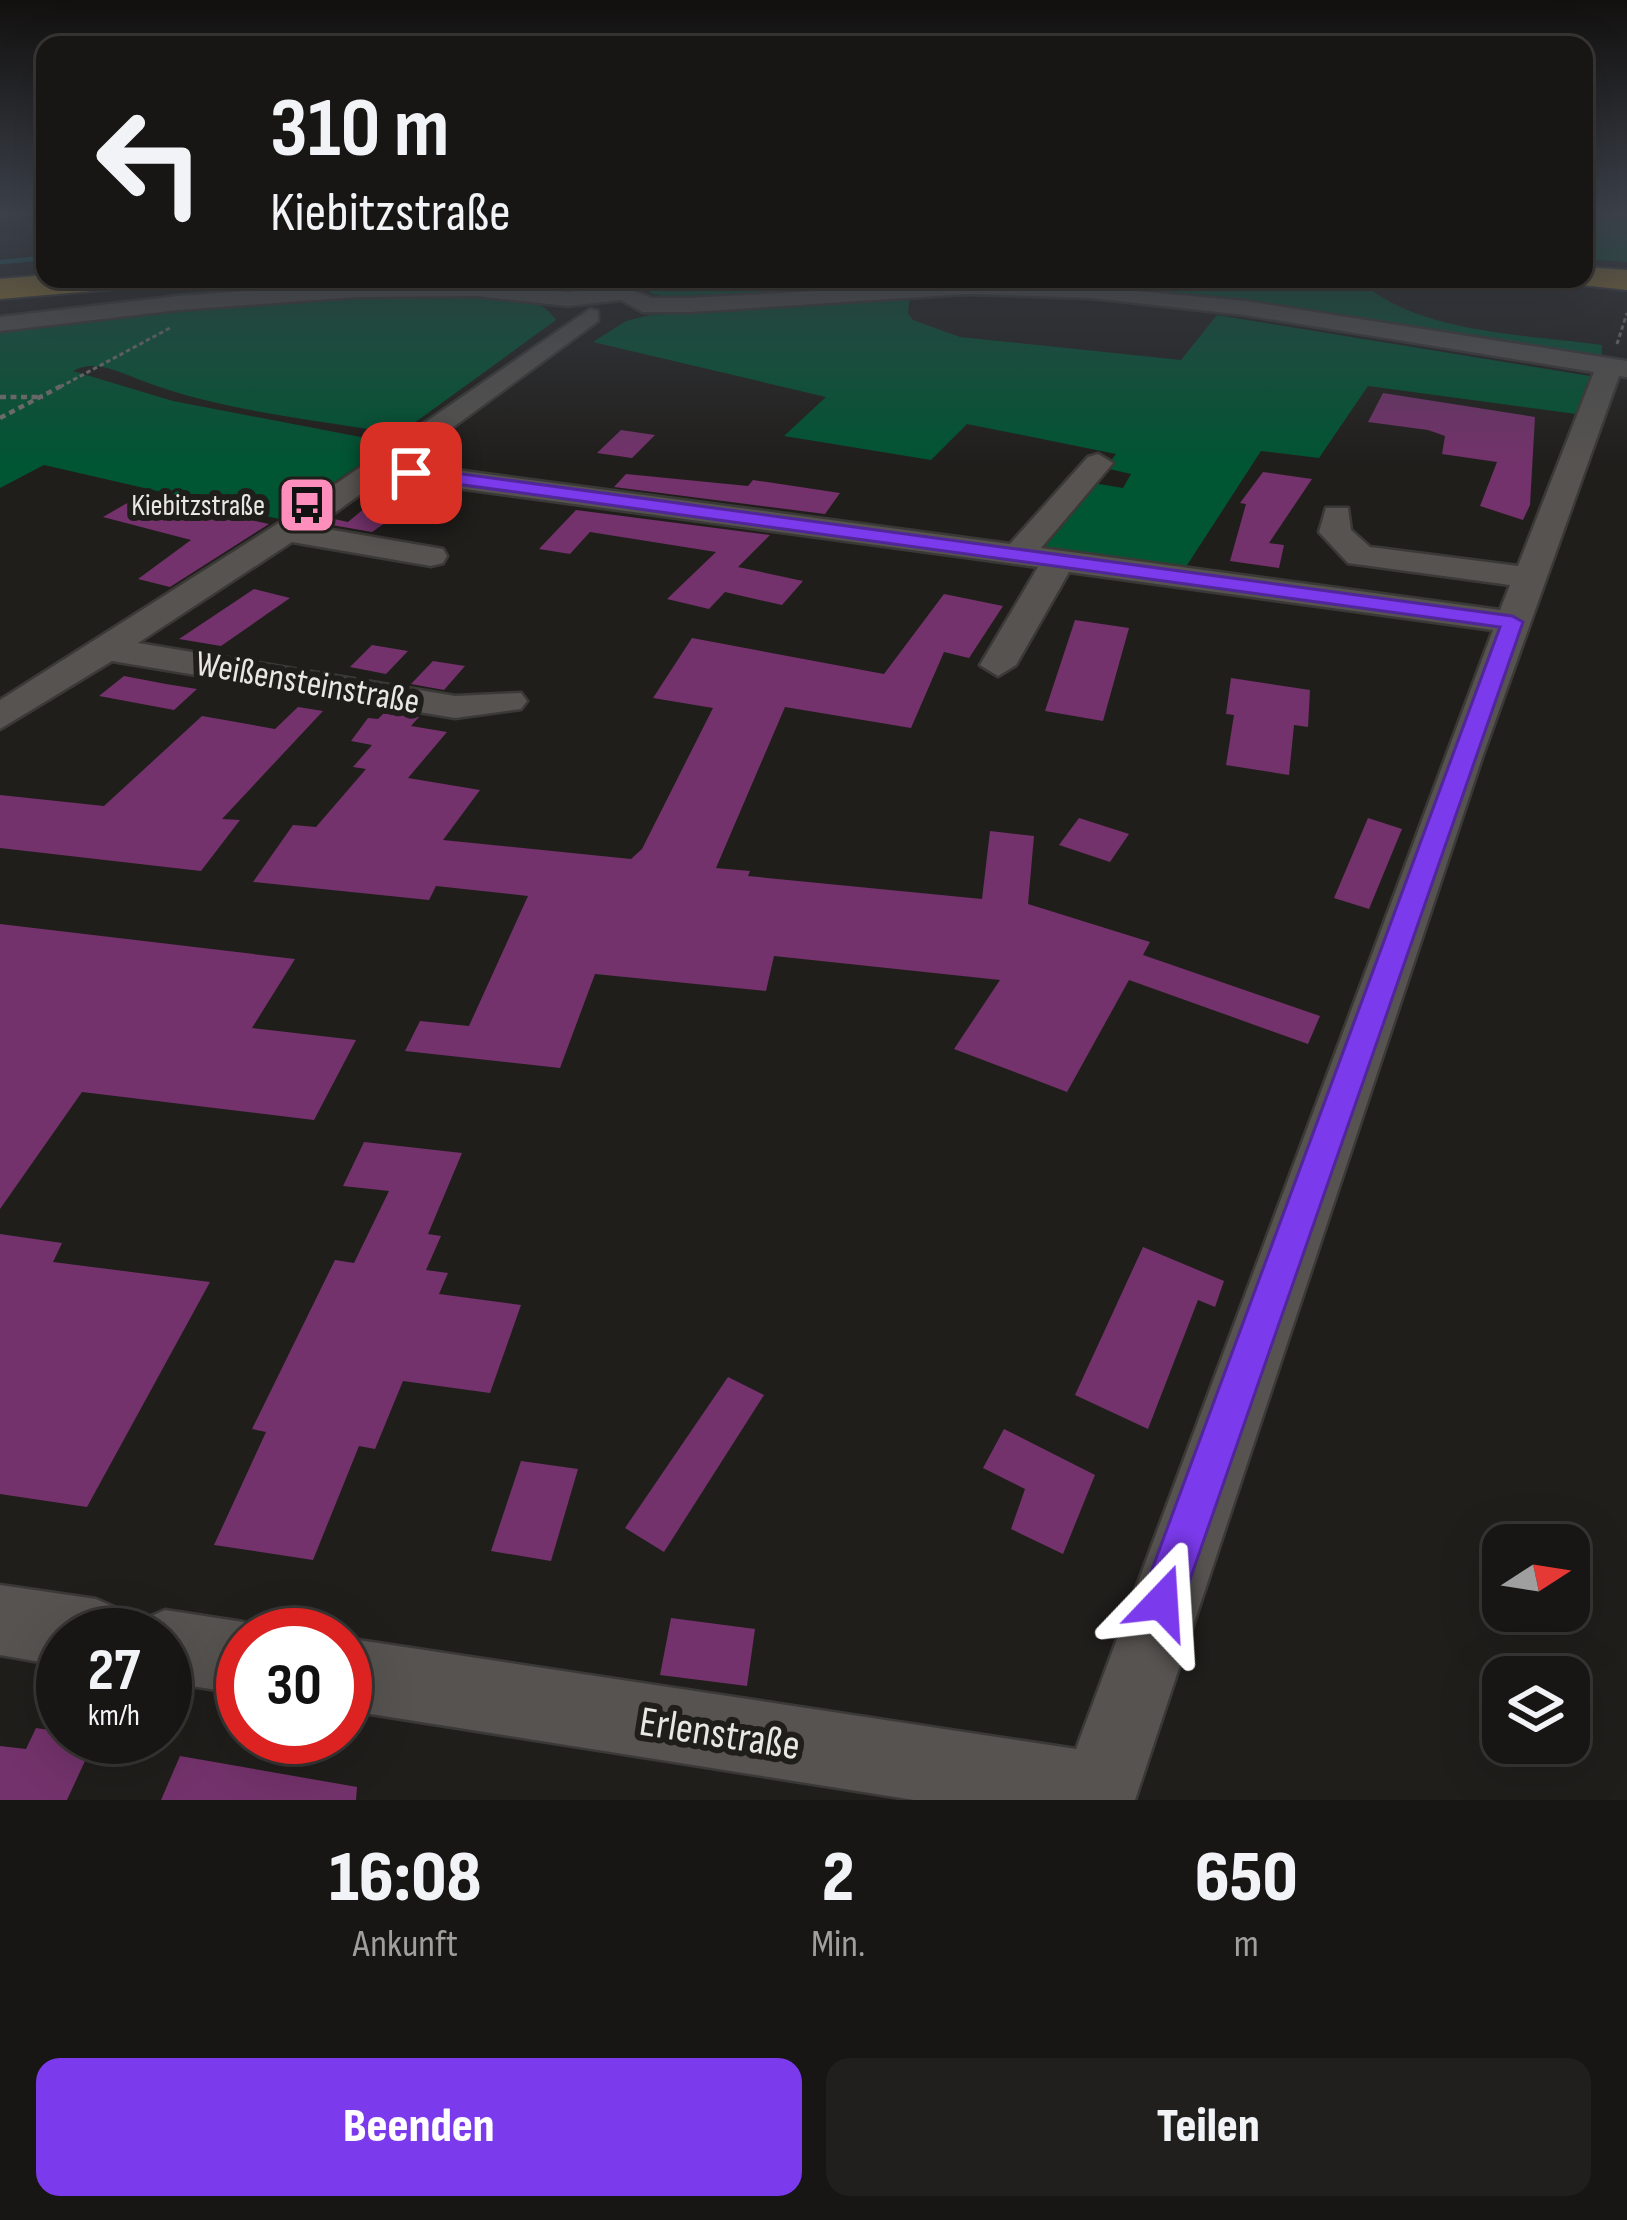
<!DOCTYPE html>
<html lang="de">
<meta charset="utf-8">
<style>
body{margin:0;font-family:"Sofia Sans Condensed",sans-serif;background:#211f1d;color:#f1f3f6;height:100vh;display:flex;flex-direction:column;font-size:45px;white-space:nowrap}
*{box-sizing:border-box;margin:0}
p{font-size:39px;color:#9f9fa0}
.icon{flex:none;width:66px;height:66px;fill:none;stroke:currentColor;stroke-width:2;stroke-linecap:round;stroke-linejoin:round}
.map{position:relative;height:1800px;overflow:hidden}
.details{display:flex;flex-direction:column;background:#181614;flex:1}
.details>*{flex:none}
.top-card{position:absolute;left:36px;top:36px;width:1557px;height:252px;border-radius:24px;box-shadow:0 12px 48px #0002,0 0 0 3px #363534;background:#181614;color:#f1f3f6;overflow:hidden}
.needle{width:78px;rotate:78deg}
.controls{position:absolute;left:1482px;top:1524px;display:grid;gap:24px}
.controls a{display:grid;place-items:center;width:108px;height:108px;border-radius:24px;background:#181614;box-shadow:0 12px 48px #0002,0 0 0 3px #363534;font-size:60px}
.speed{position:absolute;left:36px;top:1608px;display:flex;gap:24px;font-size:60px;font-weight:700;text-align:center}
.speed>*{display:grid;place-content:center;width:156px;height:156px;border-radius:50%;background:#181614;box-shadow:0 12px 48px #0002,0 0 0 3px #363534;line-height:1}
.speed small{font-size:30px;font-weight:400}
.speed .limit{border:18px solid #d22;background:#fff;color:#111}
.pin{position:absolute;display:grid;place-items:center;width:102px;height:102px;color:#fff;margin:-51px;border-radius:24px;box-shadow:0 6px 18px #0006}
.me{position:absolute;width:132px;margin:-66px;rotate:20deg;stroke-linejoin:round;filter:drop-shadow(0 0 9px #0008)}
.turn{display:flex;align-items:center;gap:42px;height:252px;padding:0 36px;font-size:54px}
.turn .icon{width:156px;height:156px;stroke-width:2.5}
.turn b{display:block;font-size:84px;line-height:102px}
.eta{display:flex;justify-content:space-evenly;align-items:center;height:204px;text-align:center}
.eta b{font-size:72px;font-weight:800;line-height:84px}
.action{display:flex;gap:24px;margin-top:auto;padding:24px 36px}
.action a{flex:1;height:138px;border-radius:24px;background:#7c3aed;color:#fff;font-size:48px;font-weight:800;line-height:138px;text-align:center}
.action a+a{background:#211f1d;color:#f1f3f6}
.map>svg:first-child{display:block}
</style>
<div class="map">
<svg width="1627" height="1800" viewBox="0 0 1627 1800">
<rect width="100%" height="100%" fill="#201e1b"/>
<g fill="#053">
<path d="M1584,219L1627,221V262L1584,259Z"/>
<path d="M659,279H1358C1415,334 1527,334 1602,345L1601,362L1020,284L884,286L688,302L649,293Z"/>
<path d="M463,293C494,296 537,291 556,320L399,434C315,419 224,412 143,381C122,373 94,358 73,371L173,401L392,443L279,519L44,465L0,488V329L263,301Z"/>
<path d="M910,294L908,313L913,320L960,337L1181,360L1217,315L1596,377L1584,415L1368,386L1319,458L1261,451L1182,573L1037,553L1093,483L1123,488L1131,474L1105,468L1116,454L967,424L931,460L784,436L826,397L593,342L626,321L650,315Z"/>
</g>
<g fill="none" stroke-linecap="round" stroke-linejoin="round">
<g stroke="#146069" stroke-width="4.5">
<path d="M1584,250H1593"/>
<path d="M0,262L45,258"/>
</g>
</g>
<g fill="#73326b">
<path d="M1383,393L1535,417L1530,505L1523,520L1480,506L1497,462L1442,454L1445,436L1428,430L1368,422Z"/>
<path d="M621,430L655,435L632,458L597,453Z"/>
<path d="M1263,472L1312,479L1269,543L1284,545L1279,568L1230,561L1246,504L1240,503Z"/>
<path d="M626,474L748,486L753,480L840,493L825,514L614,487Z"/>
<path d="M389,488L428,493L372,532L326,524L334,519L348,522Z"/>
<path d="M141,495L227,515L269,524L170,587L138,579L191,540L103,517Z"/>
<path d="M576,510L770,535L738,567L803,581L782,605L725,592L709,609L667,599L716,552L590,532L570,554L539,549Z"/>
<path d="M254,589L290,598L221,646L179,639Z"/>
<path d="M944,594L1003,606L969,658L944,652L911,728L785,707L716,868L750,871L748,876L982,899L990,831L1034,836L1028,904L1150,942L1143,955L1320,1016L1308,1044L1129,980L1067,1092L954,1049L1000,980L774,956L766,991L595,974L560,1068L405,1051L420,1021L469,1026L528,896L436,886L429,900L253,882L293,825L316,827L366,769L353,767L372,745L351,741L368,718L378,719L386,711L419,717L411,726L447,732L408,778L480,790L443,840L631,859L642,849L713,708L653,698L692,638L884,674Z"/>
<path d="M1075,620L1129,628L1103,721L1045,711Z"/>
<path d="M372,645L408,651L386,674L350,667Z"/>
<path d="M433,661L465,666L444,690L411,684Z"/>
<path d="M124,676L166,684L197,689L174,710L99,696Z"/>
<path d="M1231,678L1310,690L1308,727L1294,725L1289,775L1226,765L1234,715L1226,714Z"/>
<path d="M298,707L323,711L222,819L240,820L201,871L0,848V795L104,806L202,716L275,729Z"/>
<path d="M1079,818L1129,834L1110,862L1059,845Z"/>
<path d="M1368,818L1402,829L1369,909L1334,898Z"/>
<path d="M0,924L295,959L252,1028L356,1040L314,1120L82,1092L0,1209Z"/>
<path d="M364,1142L462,1153L428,1234L441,1236L426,1270L448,1273L439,1294L521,1305L490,1393L403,1381L375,1449L359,1446L313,1560L214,1545L266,1432L252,1429L335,1260L354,1263L389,1191L343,1186Z"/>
<path d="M0,1234L62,1243L53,1262L210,1282L87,1507L0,1494Z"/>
<path d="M1143,1247L1224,1281L1215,1307L1198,1300L1148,1429L1075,1395Z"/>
<path d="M728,1377L764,1395L664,1552L625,1528Z"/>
<path d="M1004,1429L1095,1475L1063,1554L1011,1529L1025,1489L983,1468Z"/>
<path d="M521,1461L578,1469L551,1561L491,1551Z"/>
<path d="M671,1618L755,1629L747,1686L660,1675Z"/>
<path d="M36,1728L63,1732V1737H96L67,1800H0V1746L26,1749Z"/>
<path d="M180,1756L357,1787L356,1800H161Z"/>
</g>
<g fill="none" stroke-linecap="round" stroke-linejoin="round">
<g stroke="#3b3937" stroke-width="5">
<g id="minor">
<path d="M1015,280L1245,301L1627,361V377L1619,376L1482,758L1135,1800H914L345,1710V1638L1076,1749L1493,630L1069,572L1016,665L998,676L980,665L1038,567L383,478L315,527L443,549L447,556L443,563L431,566L292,542L138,643L455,696L521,693L527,701L521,709L455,718L112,661L0,729V700L285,519L590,309L598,311V321L404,463L1010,544L1088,457L1098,454L1113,463L1041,548L1500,610L1510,585L1348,563L1319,532L1326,508H1348L1351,530L1370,547L1518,566L1594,372L1245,315L1092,298L968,294L690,312H643L621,300L568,306L477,296L357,297L178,310L0,331V317L178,296L357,283L477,282L568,292L621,286L652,298H690Z"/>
<path d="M0,1585L96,1599L121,1610L132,1635H63V1666L0,1655Z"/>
<path d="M165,1610L243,1622L269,1632L243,1635V1694L165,1682V1635H134L140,1621Z"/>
</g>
</g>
<g stroke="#3b3937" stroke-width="4">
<g id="highway">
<path d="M1584,267L1627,270V290L1572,284L1569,279H1584Z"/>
<path d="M45,275V279H132L115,289L0,299V279Z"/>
</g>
</g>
<g stroke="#777572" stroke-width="3" stroke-dasharray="4.5 3" stroke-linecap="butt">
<path d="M1617,344L1627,313"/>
<path d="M60,387L170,328"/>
</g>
<g stroke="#777572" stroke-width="4.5" stroke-dasharray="6 4.5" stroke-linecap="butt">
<path d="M0,397H43"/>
<path d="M0,418L65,384"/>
</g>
<use href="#minor" fill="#565350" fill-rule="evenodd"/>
<use href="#highway" fill="#a27e2f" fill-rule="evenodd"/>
</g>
<linearGradient id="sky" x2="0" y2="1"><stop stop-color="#12100f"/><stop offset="0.46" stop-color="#3c414a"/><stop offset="1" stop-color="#3c414a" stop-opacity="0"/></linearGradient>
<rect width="1627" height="464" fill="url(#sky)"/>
<path fill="#7c3aed" stroke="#51269a" stroke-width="3" d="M411,467L1512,616L1523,622L1177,1617L1162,1624L1147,1617L1140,1602L1500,627L405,477L402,473Z"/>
<defs>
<g id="bus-square" transform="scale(3)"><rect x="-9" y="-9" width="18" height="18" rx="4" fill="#fe8ebc" stroke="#201e1b"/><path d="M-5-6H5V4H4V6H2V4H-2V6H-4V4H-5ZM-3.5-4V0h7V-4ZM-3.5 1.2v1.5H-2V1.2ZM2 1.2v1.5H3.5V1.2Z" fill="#111"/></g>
</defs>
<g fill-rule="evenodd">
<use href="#bus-square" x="307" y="505"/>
</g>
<g text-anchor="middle" stroke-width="12" stroke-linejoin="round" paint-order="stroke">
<g font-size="30" fill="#e8e7e4" stroke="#201e1b" text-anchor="end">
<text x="265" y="515">Kiebitzstraße</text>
</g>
<g font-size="36" fill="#e8e7e4" stroke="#201e1b">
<text transform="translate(308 681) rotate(10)" y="13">Weißensteinstraße</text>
</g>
<g font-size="42" fill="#e8e7e4" stroke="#201e1b">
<text transform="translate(720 1732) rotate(9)" y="15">Erlenstraße</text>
</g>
</g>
</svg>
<div class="controls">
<a><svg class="needle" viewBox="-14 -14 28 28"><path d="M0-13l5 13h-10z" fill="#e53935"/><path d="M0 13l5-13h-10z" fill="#9f9fa0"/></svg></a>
<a><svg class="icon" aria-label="layers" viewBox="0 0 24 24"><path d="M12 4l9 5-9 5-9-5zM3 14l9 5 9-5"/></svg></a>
</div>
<div class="speed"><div>27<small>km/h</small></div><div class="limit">30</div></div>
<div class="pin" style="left:411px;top:473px;background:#d93025"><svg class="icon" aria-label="arrive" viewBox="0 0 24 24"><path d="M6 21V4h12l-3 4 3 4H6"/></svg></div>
<svg class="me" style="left:1162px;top:1602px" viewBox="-20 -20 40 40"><path d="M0-17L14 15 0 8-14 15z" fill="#7c3aed" stroke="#fff" stroke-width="4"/></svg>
<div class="top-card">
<div class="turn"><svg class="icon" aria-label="left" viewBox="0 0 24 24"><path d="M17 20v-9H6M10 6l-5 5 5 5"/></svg><div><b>310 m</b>Kiebitzstraße</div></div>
</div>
</div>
<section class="details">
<div class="eta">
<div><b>16:08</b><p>Ankunft</p></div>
<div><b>2</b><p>Min.</p></div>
<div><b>650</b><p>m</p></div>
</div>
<div class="action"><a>Beenden</a><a>Teilen</a></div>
</section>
